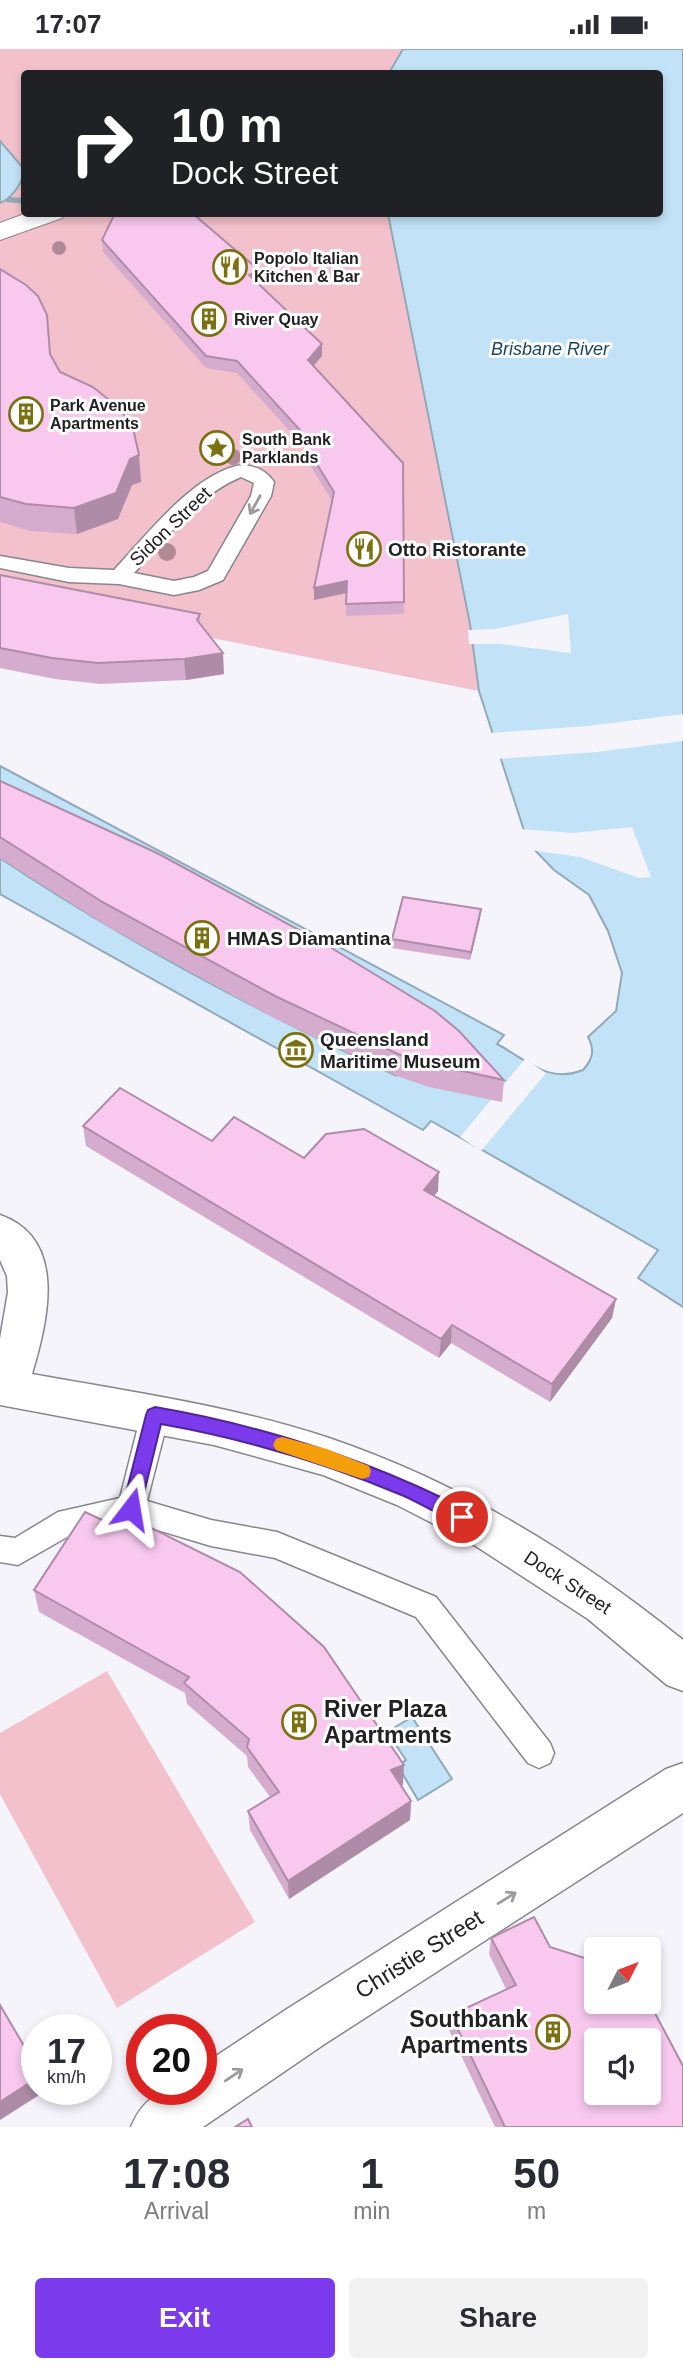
<!DOCTYPE html>
<style>
body{margin:0;font-family:Helvetica,sans-serif;background:#f2f2f3;color:#2b2b33;height:100vh;display:flex;flex-direction:column;font-size:26px;white-space:nowrap}
*{box-sizing:border-box;margin:0}
p{font-size:23px;color:#7c7c81}
.icon{flex:none;width:38px;height:38px;fill:none;stroke:currentColor;stroke-width:2;stroke-linecap:round;stroke-linejoin:round}
.map{position:relative;height:2078px;overflow:hidden}
.drawer{display:flex;flex-direction:column;background:#fff;flex:1}
.drawer>*{flex:none}
.hud{position:absolute;left:21px;top:21px;width:642px;height:147px;border-radius:7px;box-shadow:0 4px 10px #0003;background:#202124;color:#fff;overflow:hidden}
.needle{width:46px;rotate:48deg}
.controls{position:absolute;left:584px;top:1888px;display:grid;gap:14px}
.controls a{display:grid;place-items:center;width:77px;height:77px;border-radius:7px;background:#fff;box-shadow:0 4px 10px #0003;font-size:35px}
.speed{position:absolute;left:21px;top:1965px;display:flex;gap:14px;font-size:35px;font-weight:700;text-align:center}
.speed>*{display:grid;place-content:center;width:91px;height:91px;border-radius:50%;background:#fff;box-shadow:0 4px 10px #0003;line-height:1}
.speed small{font-size:18px;font-weight:400}
.speed .limit{border:10px solid #d22;background:#fff;color:#111}
.pin{position:absolute;display:grid;place-items:center;width:60px;height:60px;color:#fff;margin:-30px;border:4px solid #fff;border-radius:50%;box-shadow:0 2px 7px #0007}
.me{position:absolute;width:77px;margin:-38px;rotate:14deg;stroke-linejoin:round;filter:drop-shadow(0 0 5px #0008)}
.turn{display:flex;align-items:center;gap:24px;height:147px;padding:0 35px;font-size:32px}
.turn .icon{width:91px;height:91px;stroke-width:2.5}
.turn b{display:block;font-size:49px;line-height:60px}
.eta{display:flex;justify-content:space-evenly;align-items:center;height:119px;text-align:center}
.eta b{font-size:42px;font-weight:700;line-height:49px}
.primary-button{display:flex;gap:14px;margin-top:auto;padding:14px 35px}
.primary-button a{flex:1;height:80px;border-radius:7px;background:#7c3aed;color:#fff;font-size:28px;font-weight:700;line-height:80px;text-align:center}
.primary-button a+a{background:#f2f2f3;color:#2b2b33}
.status{display:flex;justify-content:space-between;align-items:center;height:49px;padding:0 35px;background:#fff;direction:ltr}
.status svg{height:19px;fill:currentColor}
.map>svg:first-child{display:block}
</style>
<div class="status"><b>17:07</b><svg viewBox="0 0 49 12"><path d="M0 12V9h3v3zM5 12V6h3v6zM10 12V3h3v9zM15 12V0h3v12zM26 1h20v11H26zM47 4h2v5h-2z"/></svg></div>
<div class="map">
<svg width="683" height="2078" viewBox="0 0 683 2078">
<rect width="100%" height="100%" fill="#f6f4fb"/>
<g fill="#f3c1cb">
<path d="M0,0H403L389,24H24V164L388,165L470,575L479,642L0,547Z"/>
<path d="M107,1622L255,1873L117,1959L0,1745V1684Z"/>
</g>
<g fill="#c2e3f7" stroke="#92a9b8" stroke-width="2">
<path d="M403,0H683V1258L638,1229L658,1201L431,1072L423,1081L0,845V809C126,893 260,964 397,1027L0,753V717L504,986L497,995C527,1011 548,1035 583,1021C593,1010 595,1001 588,988L616,962L622,924L608,882L589,846L554,821L528,794L479,642L470,575L388,165L660,164V24H389Z"/>
<path d="M0,92L24,120C24,133 12,149 0,154Z"/>
<path d="M412,1668L452,1730L418,1751L398,1717L406,1711L387,1683Z"/>
</g>
<g fill="#f6f4fb">
<path d="M568,565L571,604L501,595H469L468,581L495,580Z"/>
<path d="M683,665V692L597,703L497,710L489,684L588,677Z"/>
<path d="M632,778L651,828L639,829L580,808L530,801L520,780L572,784Z"/>
<path d="M525,1010L546,1024L481,1102L460,1088Z"/>
</g>
<g fill="none" stroke-linecap="round" stroke-linejoin="round">
<path fill="#92a9b8" fill-rule="evenodd" d="M9,148L24,149V155L6,153L4,151Z"/>
<g stroke="#88868c" stroke-width="3">
<g id="service">
<path d="M236,417C252,415 265,420 274,433L271,447L223,531L199,541L174,546L119,535L69,533L0,519V507L69,519L114,521C146,487 190,429 236,417ZM241,428L254,434L251,447L208,522L194,528L174,532L134,524C165,491 197,446 241,428Z"/>
<path d="M155,1354L165,1358L169,1366L147,1452L211,1471L277,1483L436,1548L550,1694L554,1704L550,1714L539,1719L528,1714L416,1568L275,1509L211,1497L131,1473L74,1484L18,1516L0,1513V1487L15,1489L58,1463L120,1449L141,1366L145,1358Z"/>
</g>
</g>
<g stroke="#88868c" stroke-width="2">
<path id="pedestrian" d="M27,164H65L62,169L0,191V174Z"/>
</g>
<g stroke="#88868c" stroke-width="3">
<g id="minor">
<path d="M0,1166C69,1190 47,1274 32,1325C131,1343 233,1357 329,1389C461,1434 575,1504 683,1591V1642L667,1636L588,1570L471,1494L397,1456L323,1426L214,1396L0,1356V1290L8,1243L7,1227L0,1211Z"/>
<path d="M683,1714V1764L323,1996L203,2078H131C146,2042 166,2040 201,2040V2017L287,1960L666,1720Z"/>
</g>
</g>
<use href="#service" fill="#fff" fill-rule="evenodd"/>
<use href="#pedestrian" fill="#fff" fill-rule="evenodd"/>
<use href="#minor" fill="#fff" fill-rule="evenodd"/>
</g>
<g fill="#b28997">
<circle cx="59" cy="199" r="7"/>
<circle cx="233" cy="408" r="8"/>
<circle cx="167" cy="503" r="9"/>
</g>
<g fill="#d5acce">
<path d="M102,191L260,222V233L258,234L322,295V307L313,317L404,553V565L346,567L347,544L314,551L332,452L307,411V401L237,324L206,319L103,203Z"/>
<path d="M0,220L60,323L141,433L132,436L118,470L77,485L30,482L0,473Z"/>
<path d="M0,526L200,565V575L224,625L186,631L100,635L55,630L0,619Z"/>
<path d="M0,732L504,1031L502,1053L429,1038L397,1027L276,970L107,877L0,809Z"/>
<path d="M481,860L480,869L470,911L391,899L392,890Z"/>
<path d="M83,1077L212,1092L304,1109L438,1142L434,1147L616,1250L612,1269L550,1353L451,1294L439,1309L86,1097Z"/>
<path d="M34,1541L403,1736L401,1737L411,1752L410,1771L289,1850L250,1781L248,1762L270,1748L248,1718L247,1707L187,1655L185,1644L39,1563Z"/>
<path d="M491,1889L550,1898L683,2078H495L449,1981L451,1966L506,1940L489,1905Z"/>
</g>
<g fill="#ae8ca7">
<path d="M260,222V233L250,238L249,226Z"/>
<path d="M322,295V307L308,323V311Z"/>
<path d="M139,406L141,433L132,436L118,470L77,485L74,459L130,410Z"/>
<path d="M347,532V544L314,551V539Z"/>
<path d="M223,604L224,625L186,631L184,610Z"/>
<path d="M481,860L480,869L470,911L471,903Z"/>
<path d="M439,1123L438,1142L423,1161L424,1141Z"/>
<path d="M616,1250L612,1269L550,1353L552,1335Z"/>
<path d="M452,1276L451,1294L439,1309L441,1290Z"/>
<path d="M404,1716L403,1736L390,1740L391,1721Z"/>
<path d="M411,1752L410,1771L289,1850L288,1832Z"/>
<path d="M37,2029V2040L47,2041L0,2071V2053Z"/>
</g>
<g fill="#f8c8ef" stroke="#ae8ca7" stroke-width="2" fill-rule="evenodd">
<path d="M115,164H192L260,222L249,226L322,295L308,311L403,414L404,553L346,555L347,532L314,539L334,443L307,399L310,392L237,312L206,307L102,191Z"/>
<path d="M0,220L26,236L38,247L47,266L50,305L60,323L93,338L119,359L133,379L139,406L130,410L116,444L74,459L26,455L0,448Z"/>
<path d="M0,526L200,565L197,571L223,604L184,610L98,614L52,609L0,599Z"/>
<path d="M0,732L157,804L325,895L435,962L459,982L504,1031L430,1015L398,1005L275,947L104,854L0,788Z"/>
<path d="M403,848L481,860L471,903L392,890Z"/>
<path d="M120,1039L212,1092L234,1068L304,1109L326,1085L364,1080L439,1123L424,1141L616,1250L552,1335L452,1276L441,1290L83,1077Z"/>
<path d="M85,1463L113,1476L121,1464L240,1523L324,1598L404,1716L391,1721L411,1752L288,1832L248,1762L279,1743L247,1698L249,1690L184,1634L189,1628L34,1541Z"/>
<path d="M534,1868L550,1898L597,1913V1953H649L683,2017V2078H505L451,1966L516,1936L491,1889ZM597,1992H649V2044H597Z"/>
<path d="M0,1956L37,2019V2029L0,2053Z"/>
<path d="M248,2070L252,2078H235Z"/>
</g>
<defs><path id="oneway-shaft" d="M-6 0H5M1.5-3L5.5 0L1.5 3" fill="none" stroke-width="1.6" stroke-linecap="round" stroke-linejoin="round" transform="scale(1.75)"/></defs>
<g stroke="#9c9b9c">
<use href="#oneway-shaft" transform="translate(255 456) rotate(119)"/>
<use href="#oneway-shaft" transform="translate(507 1849) rotate(-32)"/>
<use href="#oneway-shaft" transform="translate(234 2026) rotate(-34)"/>
</g>
<path fill="#7c3aed" stroke="#51269a" stroke-width="2" d="M155,1358C265,1377 369,1411 469,1462L472,1468L469,1474L462,1476C442,1468 424,1456 404,1447C326,1414 245,1390 161,1375L140,1460L137,1465L131,1468L124,1465L122,1460L146,1366L148,1361Z"/>
<path fill="#f59e0b" d="M282,1388L327,1400L369,1417L371,1422L369,1428L362,1430L276,1401L273,1396L276,1390Z"/>
<defs>
<g id="restaurant-ring" transform="scale(1.75)"><circle r="9.5" fill="#fff" stroke="#7b7111" stroke-width="1.5"/><path d="M-5-6h1v4h1v-4h1v4h1v-4h1v5L-1.5 .5V6h-2V.5L-5-1ZM5-6V6H3V1.5H1.5Q1.5-4 5-6Z" fill="#7b7111"/></g>
<g id="building-ring" transform="scale(1.75)"><circle r="9.5" fill="#fff" stroke="#7b7111" stroke-width="1.5"/><path d="M-4-6H4V6H1V3H-1V6H-4ZM-2.5-4.3h1.7v1.8h-1.7ZM.8-4.3h1.7v1.8H.8ZM-2.5-1h1.7V.8h-1.7ZM.8-1h1.7V.8H.8Z" fill="#7b7111"/></g>
<g id="sight-ring" transform="scale(1.75)"><circle r="9.5" fill="#fff" stroke="#7b7111" stroke-width="1.5"/><path d="M0-6L1.8-2.2L6-1.7L2.9 1.2L3.7 5.4L0 3.3L-3.7 5.4L-2.9 1.2L-6-1.7L-1.8-2.2Z" fill="#7b7111"/></g>
<g id="museum-ring" transform="scale(1.75)"><circle r="9.5" fill="#fff" stroke="#7b7111" stroke-width="1.5"/><path d="M0-6L6-3V-2H-6V-3ZM-5-1h2V3h-2ZM-1-1h2V3h-2ZM3-1h2V3H3ZM-6 4H6V6H-6Z" fill="#7b7111"/></g>
</defs>
<g fill-rule="evenodd">
<use href="#restaurant-ring" x="230" y="218"/>
<use href="#building-ring" x="209" y="270"/>
<use href="#building-ring" x="26" y="365"/>
<use href="#sight-ring" x="217" y="399"/>
<use href="#restaurant-ring" x="364" y="500"/>
<use href="#building-ring" x="202" y="889"/>
<use href="#museum-ring" x="296" y="1001"/>
<use href="#building-ring" x="299" y="1673"/>
<use href="#building-ring" x="553" y="1983"/>
</g>
<g text-anchor="middle" stroke-width="6" stroke-linejoin="round" paint-order="stroke">
<g font-size="16" font-weight="bold" fill="#222124" stroke="#fff" text-anchor="start">
<text x="254" y="215">Popolo Italian<tspan x="254" dy="18">Kitchen &amp; Bar</tspan></text>
<text x="234" y="276">River Quay</text>
<text x="50" y="362">Park Avenue<tspan x="50" dy="18">Apartments</tspan></text>
<text x="242" y="396">South Bank<tspan x="242" dy="18">Parklands</tspan></text>
</g>
<g font-size="18" font-style="italic" fill="#19475e" stroke="#fff">
<text x="550" y="306">Brisbane River</text>
</g>
<g font-size="19" fill="#222124" stroke="#fff">
<text transform="translate(170 477) rotate(-44)" y="7">Sidon Street</text>
<text transform="translate(568 1533) rotate(33)" y="7">Dock Street</text>
</g>
<g font-size="19" font-weight="bold" fill="#222124" stroke="#fff" text-anchor="start">
<text x="388" y="507">Otto Ristorante</text>
<text x="227" y="896">HMAS Diamantina</text>
<text x="320" y="997">Queensland<tspan x="320" dy="22">Maritime Museum</tspan></text>
</g>
<g font-size="23" font-weight="bold" fill="#222124" stroke="#fff" text-anchor="start">
<text x="324" y="1668">River Plaza<tspan x="324" dy="26">Apartments</tspan></text>
<text x="528" y="1978" text-anchor="end">Southbank<tspan x="528" dy="26">Apartments</tspan></text>
</g>
<g font-size="23" fill="#222124" stroke="#fff">
<text transform="translate(419 1905) rotate(-32)" y="8">Christie Street</text>
</g>
</g>
</svg>
<div class="controls">
<a><svg class="needle" viewBox="-14 -14 28 28"><path d="M0-13l5 13h-10z" fill="#e53935"/><path d="M0 13l5-13h-10z" fill="#7c7c81"/></svg></a>
<a><svg class="icon" aria-label="sound" viewBox="0 0 24 24"><path d="M4 9h4l5-4v14l-5-4H4zM17 9q2 3 0 6"/></svg></a>
</div>
<div class="speed"><div>17<small>km/h</small></div><div class="limit">20</div></div>
<div class="pin" style="left:462px;top:1468px;background:#d93025"><svg class="icon" aria-label="arrive" viewBox="0 0 24 24"><path d="M6 21V4h12l-3 4 3 4H6"/></svg></div>
<svg class="me" style="left:131px;top:1460px" viewBox="-20 -20 40 40"><path d="M0-17L14 15 0 8-14 15z" fill="#7c3aed" stroke="#fff" stroke-width="4"/></svg>
<div class="hud">
<div class="turn"><svg class="icon" aria-label="right" viewBox="0 0 24 24"><path d="M7 20v-9h11M14 6l5 5-5 5"/></svg><div><b>10 m</b>Dock Street</div></div>
</div>
</div>
<section class="drawer">
<div class="eta">
<div><b>17:08</b><p>Arrival</p></div>
<div><b>1</b><p>min</p></div>
<div><b>50</b><p>m</p></div>
</div>
<div class="primary-button"><a>Exit</a><a>Share</a></div>
</section>
